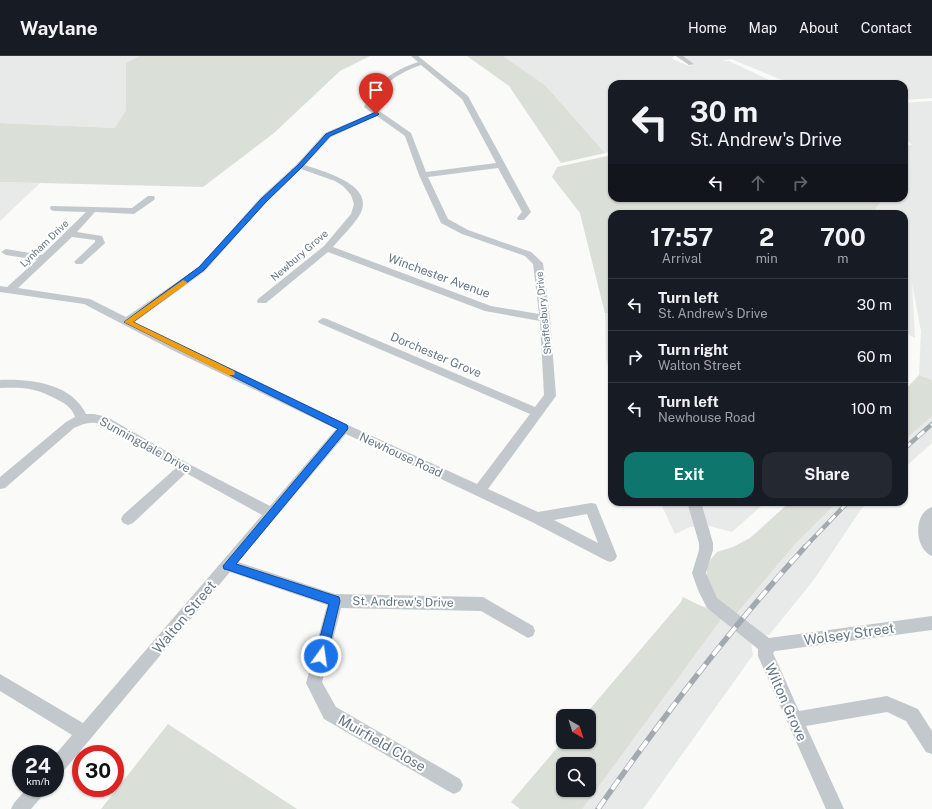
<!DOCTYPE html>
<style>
body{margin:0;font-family:"Public Sans",sans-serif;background:#242831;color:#f1f3f6;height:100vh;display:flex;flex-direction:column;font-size:15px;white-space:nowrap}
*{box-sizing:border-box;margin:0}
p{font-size:13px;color:#9ea1a6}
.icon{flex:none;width:22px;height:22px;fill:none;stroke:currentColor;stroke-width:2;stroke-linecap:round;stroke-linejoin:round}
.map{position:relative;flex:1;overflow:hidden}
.drawer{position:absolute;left:608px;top:154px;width:300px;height:296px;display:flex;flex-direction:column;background:#171b24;border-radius:12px;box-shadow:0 1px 3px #0004}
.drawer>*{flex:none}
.banner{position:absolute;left:608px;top:24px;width:300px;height:122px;border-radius:12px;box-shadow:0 1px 3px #0004;background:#171b24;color:#f1f3f6;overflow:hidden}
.needle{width:26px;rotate:141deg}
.fabs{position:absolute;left:556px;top:653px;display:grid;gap:8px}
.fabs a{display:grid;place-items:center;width:40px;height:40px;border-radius:8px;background:#171b24;box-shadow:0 1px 3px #0004;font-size:20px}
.speed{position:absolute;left:12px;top:689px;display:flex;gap:8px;font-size:20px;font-weight:700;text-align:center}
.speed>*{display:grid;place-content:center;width:52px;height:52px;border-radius:50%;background:#171b24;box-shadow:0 1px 3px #0004;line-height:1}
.speed small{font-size:10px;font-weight:400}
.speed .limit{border:6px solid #d22;background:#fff;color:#111}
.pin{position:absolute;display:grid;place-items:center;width:34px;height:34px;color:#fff;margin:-41px -17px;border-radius:50% 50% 50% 0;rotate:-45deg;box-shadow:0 0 4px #0007}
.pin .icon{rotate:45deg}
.me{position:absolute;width:44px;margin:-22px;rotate:14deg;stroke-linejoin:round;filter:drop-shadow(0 0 3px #0008)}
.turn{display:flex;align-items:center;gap:14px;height:84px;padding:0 16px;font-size:18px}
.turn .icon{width:52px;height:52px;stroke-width:2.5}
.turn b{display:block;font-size:28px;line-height:34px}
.lanes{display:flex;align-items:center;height:38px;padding:0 16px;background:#0003;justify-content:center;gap:20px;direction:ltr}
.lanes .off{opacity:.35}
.eta{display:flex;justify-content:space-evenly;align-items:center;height:68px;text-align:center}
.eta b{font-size:24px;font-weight:700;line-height:28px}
.button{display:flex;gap:8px;margin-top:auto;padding:8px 16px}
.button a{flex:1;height:46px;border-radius:12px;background:#0f766e;color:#fff;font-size:16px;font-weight:700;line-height:46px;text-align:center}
.button a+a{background:#242831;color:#f1f3f6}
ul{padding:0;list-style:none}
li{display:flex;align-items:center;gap:12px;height:52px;padding:0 16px;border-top:1px solid #363941}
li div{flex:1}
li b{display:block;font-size:15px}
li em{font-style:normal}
header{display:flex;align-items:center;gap:24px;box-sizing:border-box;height:56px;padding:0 20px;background:#171b24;border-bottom:1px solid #363941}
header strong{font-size:19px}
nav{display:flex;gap:22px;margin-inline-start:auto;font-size:14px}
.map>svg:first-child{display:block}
</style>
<header>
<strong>Waylane</strong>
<nav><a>Home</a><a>Map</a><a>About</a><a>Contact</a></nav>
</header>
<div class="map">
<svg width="932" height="753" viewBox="0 0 932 753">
<rect width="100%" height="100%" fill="#fafaf8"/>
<g fill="#e8e9e9">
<path d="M0,0H139L126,7V54L115,72L0,67Z"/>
<path d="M503,0H674L672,3L687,9L692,10L678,0H932V42L904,44V28H792L731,3L722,5H729L778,28H612V95L605,97L545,29Z"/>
<path d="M932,45V324L919,319L921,275L912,227L915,282L904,276V158H612V323L606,303L605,257L580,157L630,142H904V90L912,89L904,80V47Z"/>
<path d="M0,126L40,127L0,165Z"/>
<path d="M932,340V387L904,412V365Z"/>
<path d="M660,446H766L732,476L705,469L690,471L675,478Z"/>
<path d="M817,446H869L862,452L813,525L769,579L761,578L719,546Z"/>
<path d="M698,549L713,553L750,582L753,599L643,753H546L563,734H589V708Z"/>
</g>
<g fill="#dadfd7" fill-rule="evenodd">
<path d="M139,0H370L340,15L274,77L203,131L0,126V67L115,72L126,54V7Z"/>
<path d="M467,0H503L545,29L605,97L561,107L509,30Z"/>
<path d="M612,99V142H883L872,158H612V257H605L580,157L552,121L557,111Z"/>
<path d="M919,319L932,324V360L904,384V335Z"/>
<path d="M790,446H837L795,488L735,559L719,546L707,529V512L711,503L717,496L733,491L750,482Z"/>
<path d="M683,541L709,554L721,563L582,753H520L511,746L563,685L589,686V660H584L681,546ZM563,708H589V734H563Z"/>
<path d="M168,668L297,753H101Z"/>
</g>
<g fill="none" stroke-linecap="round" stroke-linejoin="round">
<g fill="#c3c8cc" fill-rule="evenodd">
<path d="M411,0H418L468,40L531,156L524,164H518L517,162L522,156L498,112L428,121L448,163L468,174L531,196L543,207L550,262L556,340L488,433L538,456L591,447L596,448L617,500L615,504L610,506L605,504L532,466L346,378L238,506L335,538L483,541L533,570L535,575L533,580L528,582L481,555L341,552L322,626L336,651L460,723L463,729L460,735L454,738L448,735L324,663L306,627L327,549L230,516L61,718L55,720V699L72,679L0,635V618L83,667L262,459L186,417L133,467L128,469L123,467L121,463L123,459L176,412L100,368C90,365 83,368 74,372L5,432L0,433V421L66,366L75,361C72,352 66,348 58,344C37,332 24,331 0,332V324C30,323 71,327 86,358H94L107,361L189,408L270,450L336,373L172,294L84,248L0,236V230L7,231L37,204L6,199L1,196L6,193L42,199L86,156L54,155L51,154L50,152L51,150L132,152L148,140H154L155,142L154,144L134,158L95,156L77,176L102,180L105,187L103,189L82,208H76L74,206L76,204L95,186V184L72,181L18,232L90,243L126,261L199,211L260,142L297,108L325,77L372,57L364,51C375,26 393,15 418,6ZM421,9L462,43L496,107L426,116L411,77L372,50C381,27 399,17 421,9ZM377,60L405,80L419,119L441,167L462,178L525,200L533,208L539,258L491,250L333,191C341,181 352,171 359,160C378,129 324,116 305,109L331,81ZM301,113L335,125L343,130L351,139L354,148L351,158L324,190L258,243L257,245L258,247H266L328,196L485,255L540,265L544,339L535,351L327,263L323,262L318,265L319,267L530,358L477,428L348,369L135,266L205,215L266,146ZM587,458L598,487L554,464Z"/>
<path d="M676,0H683L694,8L689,9Z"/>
<path d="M687,446H701L713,487V494L706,517L717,542L769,582L932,560V574L775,595L773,597L799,655L887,640L918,653L932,675V698L926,696L906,665L887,656L806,670L844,753H826L758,600V593L707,552L698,534L692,517L699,494V487Z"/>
<path d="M932,451V500C914,493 913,457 932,451Z"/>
<path d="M27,732H47L44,738L31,753H11L14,747Z"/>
</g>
<g stroke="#a2aab0" stroke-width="4.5">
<g id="rail-far1">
<path d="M904,393L932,368"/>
<path d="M804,492L848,446"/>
</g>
</g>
<g stroke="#a2aab0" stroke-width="5.5">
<path id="rail" d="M598,753C662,662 730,573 805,491"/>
</g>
<use href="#rail-far1" stroke="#fff" stroke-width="3" stroke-dasharray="9" stroke-linecap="butt"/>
<use href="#rail" stroke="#fff" stroke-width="4" stroke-dasharray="12" stroke-linecap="butt"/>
</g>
<path fill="#1a73e8" stroke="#114b97" d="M376,56L379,58L378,59L330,80L302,111L266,146L204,214L133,266L347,369L348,372L347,374L236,508L339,541L340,545L327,600L325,604L321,605L317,604L315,600L329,548L228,514L224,513L223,510L338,373L124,266L199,211L261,143L298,109L326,78Z"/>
<path fill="#f59e0b" d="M183,224L187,226L186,228L133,266L234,315L235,317L234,319H228L124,266Z"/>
<g text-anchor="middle" stroke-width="4" stroke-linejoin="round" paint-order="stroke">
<g font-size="10" fill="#657683" stroke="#fff">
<text transform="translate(44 187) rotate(-44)" y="4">Lynham Drive</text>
<text transform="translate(299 199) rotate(-41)" y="4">Newbury Grove</text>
<text transform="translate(543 257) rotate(-96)" y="4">Shaftesbury Drive</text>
</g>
<g font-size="12" fill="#657683" stroke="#fff">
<text transform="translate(439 220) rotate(20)" y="4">Winchester Avenue</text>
<text transform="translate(436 299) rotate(23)" y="4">Dorchester Grove</text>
<text transform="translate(145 389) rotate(29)" y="4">Sunningdale Drive</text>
<text transform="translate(401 399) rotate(25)" y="4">Newhouse Road</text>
<text transform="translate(403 546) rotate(1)" y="4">St. Andrew's Drive</text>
</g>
<g font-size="14" fill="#657683" stroke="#fff">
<text transform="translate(184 561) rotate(-50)" y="5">Walton Street</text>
<text transform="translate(849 578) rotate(-8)" y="5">Wolsey Street</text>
<text transform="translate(786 646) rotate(66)" y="5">Wilton Grove</text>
<text transform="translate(382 687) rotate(30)" y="5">Muirfield Close</text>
</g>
</g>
</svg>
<div class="fabs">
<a><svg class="needle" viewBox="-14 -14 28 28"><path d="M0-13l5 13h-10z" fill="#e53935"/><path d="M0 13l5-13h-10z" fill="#9ea1a6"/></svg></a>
<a><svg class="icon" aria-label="search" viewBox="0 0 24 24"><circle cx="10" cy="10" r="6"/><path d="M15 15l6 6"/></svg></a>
</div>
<div class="speed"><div>24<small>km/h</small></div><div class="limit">30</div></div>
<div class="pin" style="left:376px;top:58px;background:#d93025"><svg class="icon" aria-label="arrive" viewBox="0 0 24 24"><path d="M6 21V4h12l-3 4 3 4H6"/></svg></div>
<svg class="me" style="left:321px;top:600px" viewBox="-20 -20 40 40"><circle r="17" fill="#1a73e8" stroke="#fff" stroke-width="3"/><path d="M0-11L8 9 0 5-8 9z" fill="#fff"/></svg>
<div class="banner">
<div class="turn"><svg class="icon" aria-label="left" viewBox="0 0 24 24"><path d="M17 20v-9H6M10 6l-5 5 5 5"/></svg><div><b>30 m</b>St. Andrew's Drive</div></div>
<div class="lanes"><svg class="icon" aria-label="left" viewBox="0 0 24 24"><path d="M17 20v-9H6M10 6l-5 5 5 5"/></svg><svg class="icon off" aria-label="ahead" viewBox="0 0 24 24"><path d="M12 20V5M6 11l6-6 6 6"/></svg><svg class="icon off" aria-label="right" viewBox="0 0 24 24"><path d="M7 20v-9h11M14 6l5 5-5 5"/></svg></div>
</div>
<section class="drawer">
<div class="eta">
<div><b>17:57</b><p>Arrival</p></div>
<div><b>2</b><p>min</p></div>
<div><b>700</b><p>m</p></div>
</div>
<ul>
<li><svg class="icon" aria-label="left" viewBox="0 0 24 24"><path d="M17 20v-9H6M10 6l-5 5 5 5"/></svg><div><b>Turn left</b><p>St. Andrew's Drive</p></div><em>30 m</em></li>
<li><svg class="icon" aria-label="right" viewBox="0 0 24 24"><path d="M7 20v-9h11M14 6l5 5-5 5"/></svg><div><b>Turn right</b><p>Walton Street</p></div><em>60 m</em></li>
<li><svg class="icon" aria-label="left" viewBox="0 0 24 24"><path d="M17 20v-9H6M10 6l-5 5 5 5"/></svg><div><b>Turn left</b><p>Newhouse Road</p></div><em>100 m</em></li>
</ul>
<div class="button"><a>Exit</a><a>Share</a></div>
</section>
</div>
